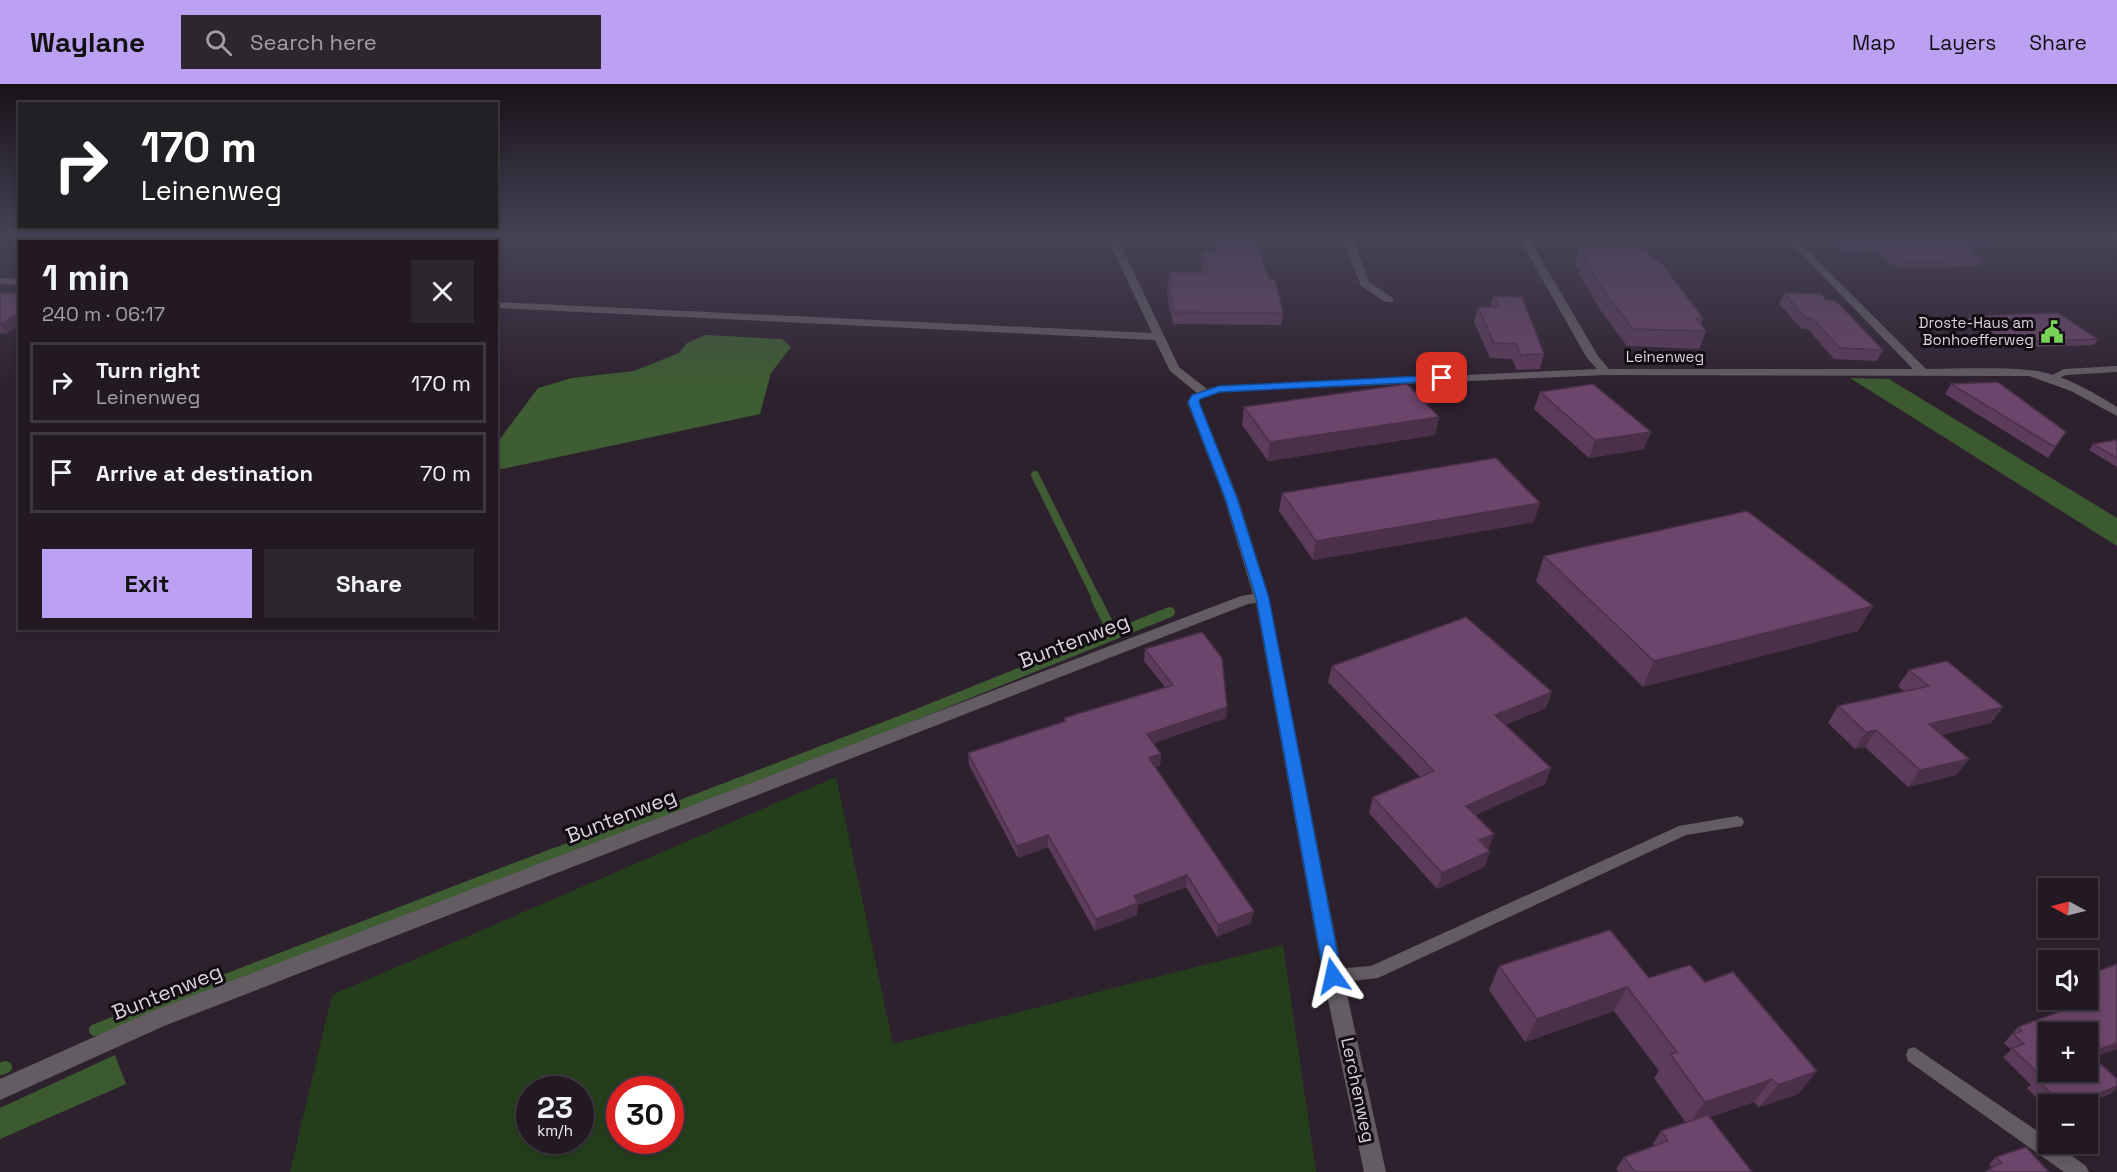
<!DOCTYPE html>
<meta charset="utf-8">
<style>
body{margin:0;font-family:"Space Grotesk",sans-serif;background:#2e262f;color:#f1f3f6;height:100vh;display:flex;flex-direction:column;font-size:22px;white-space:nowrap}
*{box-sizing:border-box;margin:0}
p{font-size:20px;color:#a2a0a5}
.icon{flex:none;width:33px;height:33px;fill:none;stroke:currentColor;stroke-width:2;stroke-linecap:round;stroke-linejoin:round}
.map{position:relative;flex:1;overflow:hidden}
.drawer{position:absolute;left:18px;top:156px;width:480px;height:390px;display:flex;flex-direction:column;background:#221922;border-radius:0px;box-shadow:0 3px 9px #0003,0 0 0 2px #3f3840}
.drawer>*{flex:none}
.hud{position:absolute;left:18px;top:18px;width:480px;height:126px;border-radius:0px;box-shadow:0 3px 9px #0003,0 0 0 2px #3f3840;background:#202124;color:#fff;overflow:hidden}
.needle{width:39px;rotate:277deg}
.controls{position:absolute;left:2038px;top:794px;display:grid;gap:12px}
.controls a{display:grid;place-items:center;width:60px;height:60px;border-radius:0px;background:#221922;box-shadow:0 3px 9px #0003,0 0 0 2px #3f3840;font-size:30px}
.speed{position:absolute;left:516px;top:992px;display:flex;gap:12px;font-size:30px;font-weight:700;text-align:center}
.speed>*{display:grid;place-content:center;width:78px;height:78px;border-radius:50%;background:#221922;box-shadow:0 3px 9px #0003,0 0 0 2px #3f3840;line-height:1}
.speed small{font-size:15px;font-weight:400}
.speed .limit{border:9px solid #d22;background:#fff;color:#111}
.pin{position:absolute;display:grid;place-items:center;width:51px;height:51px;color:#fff;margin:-26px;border-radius:12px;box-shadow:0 3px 9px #0006}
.me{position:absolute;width:66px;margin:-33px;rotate:349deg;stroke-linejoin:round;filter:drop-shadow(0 0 4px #0008)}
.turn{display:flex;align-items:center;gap:21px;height:126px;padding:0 24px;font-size:27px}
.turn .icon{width:78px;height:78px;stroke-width:2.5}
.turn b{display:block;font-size:42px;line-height:51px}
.round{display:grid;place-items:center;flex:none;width:63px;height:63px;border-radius:0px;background:#2e262f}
.head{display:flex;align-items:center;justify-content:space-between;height:102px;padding:0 24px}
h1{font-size:36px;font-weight:600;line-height:45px}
.primary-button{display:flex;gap:12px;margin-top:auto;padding:12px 24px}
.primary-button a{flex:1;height:69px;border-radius:0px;background:#bca0f2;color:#111;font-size:24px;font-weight:600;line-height:69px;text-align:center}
.primary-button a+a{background:#2e262f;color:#f1f3f6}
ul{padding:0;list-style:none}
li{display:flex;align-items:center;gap:18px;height:81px;margin:0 12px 9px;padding:0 12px;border:3px solid #3f3840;border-radius:0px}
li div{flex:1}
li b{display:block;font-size:22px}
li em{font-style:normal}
header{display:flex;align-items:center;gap:36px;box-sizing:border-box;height:84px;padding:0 30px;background:#bca0f2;color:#111}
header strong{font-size:28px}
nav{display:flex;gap:33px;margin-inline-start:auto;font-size:21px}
.search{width:420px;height:54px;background:#2e262f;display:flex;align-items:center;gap:15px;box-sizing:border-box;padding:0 21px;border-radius:0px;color:#a2a0a5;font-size:22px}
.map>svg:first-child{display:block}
</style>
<header>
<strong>Waylane</strong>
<div class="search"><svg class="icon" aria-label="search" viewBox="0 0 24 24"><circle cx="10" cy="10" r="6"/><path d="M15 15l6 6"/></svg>Search here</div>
<nav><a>Map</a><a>Layers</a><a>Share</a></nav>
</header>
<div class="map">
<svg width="2117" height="1088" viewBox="0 0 2117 1088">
<rect width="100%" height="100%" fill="#2e212e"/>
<path fill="#243e1b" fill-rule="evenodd" d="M836,693L893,960L1283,861L1316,1088H290L332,911ZM530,1005H580V1056H530ZM620,1005H670V1056H620Z"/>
<g fill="#3b5a30">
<path d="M1850,294L1889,295L2117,434V462Z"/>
<path d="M115,971L126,1000L0,1055V1024Z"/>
</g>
<path fill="#3e5d32" d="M705,251L782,255L791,263L771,289L760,330L497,386V359L538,304L572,294L634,287L679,269L687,259Z"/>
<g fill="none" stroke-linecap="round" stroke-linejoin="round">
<path stroke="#3e5d32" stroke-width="8" d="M1035,391L1097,516"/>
<g stroke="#3e5d32" stroke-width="10">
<path d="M1096,515L1114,551"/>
<path d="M553,770L905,635L1170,528"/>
</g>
<g stroke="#3e5d32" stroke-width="12">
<path d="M95,946L557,769"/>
<path d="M0,985L6,983"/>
</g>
<g fill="#635c63" fill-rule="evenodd">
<path d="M2117,282V288L2066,291L2052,297L2047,294L2064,285Z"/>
<path d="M1737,732L1742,734L1744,738L1742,742L1686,751L1378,894L1333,899L1327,897L1325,892L1327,887L1333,885L1371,882L1679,742Z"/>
<path d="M1914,963L2049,1055V1059H2054L2086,1082L2089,1088H2064L1908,977L1906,971L1908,965Z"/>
</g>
<g fill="#635c63" fill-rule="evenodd">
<path d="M215,151H227L217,158H204Z"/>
<path d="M1106,151H1116L1179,283L1207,305L1219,302L1597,285L1587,274L1517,151H1527L1598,272L1609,285H1913L1783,151H1792L1926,285C1959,285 1994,283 2028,286C2059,288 2091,307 2117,323V332L2071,307L2029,292L1606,291L1220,308L1200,315L1199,318L1238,414L1269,514L1343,892L1386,1088H1364L1323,892L1256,519L1248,520L164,942L0,1016V995L150,928L1241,512L1253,510L1224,414L1187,318L1192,311L1197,309L1170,287L1155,256L496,224V218L1152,249Z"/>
<path d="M1342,151H1352L1369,198L1393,214V218H1385L1361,202Z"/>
<path d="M0,194L20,195V201L0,200Z"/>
</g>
<path fill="#857a85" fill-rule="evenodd" d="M2106,151H2117V158Z"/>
</g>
<g fill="#5c3b5b">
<path d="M1213,151H1252L1269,195L1283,229L1281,241L1173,240L1167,211L1169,188H1204L1201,180L1202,169L1216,168L1212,155Z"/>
<path d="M1819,151H2016V160L1968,166L1982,175L1978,182L1899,185L1872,167L1843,169Z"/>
<path d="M1580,163L1653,175L1703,234L1701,241L1706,247L1699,265L1627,262L1601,227L1579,190L1580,187L1575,179Z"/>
<path d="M0,209L6,250L0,249Z"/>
<path d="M1784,209L1826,216L1883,266L1877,277L1834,275L1808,245H1802L1779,220Z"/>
<path d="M1493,212L1544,270L1540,285L1517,286L1512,275L1490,274L1474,238L1478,223H1490Z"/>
<path d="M1970,232L2098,255L2094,261L2003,264L1967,238Z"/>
<path d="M1951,300L2066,348L2048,374L1945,310Z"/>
<path d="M1540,308L1644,365L1589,374L1534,325Z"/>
<path d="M1244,323L1439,333L1435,351L1268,377L1242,341Z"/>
<path d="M2117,356V383L2089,366L2093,360Z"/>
<path d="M1282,409L1534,438L1313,476L1279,427Z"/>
<path d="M1544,472L1873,522L1858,547L1643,603L1536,497Z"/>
<path d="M1145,565L1227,623L1226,634L1153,659L1161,670L1160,682L1155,683L1251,839L1217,853L1186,803L1138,821L1137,831L1095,847L1048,763L1018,774L969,681L968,669L1064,637V634L1165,603L1144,577Z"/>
<path d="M1332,582L1546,624L1505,641L1551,684L1545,700L1475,731L1488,765L1490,767L1484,783L1437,805L1369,729L1373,713L1420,693L1328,598Z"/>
<path d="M1909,586L2003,623L1991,639L1941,651L1969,675L1956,691L1908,703L1865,663L1855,665L1828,639L1838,622L1905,608L1898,602Z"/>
<path d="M2117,880V965L2094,973L2112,1009L2085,1020H2049V1027L2027,1004L2031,1001L2003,973L2011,966L2004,959L2018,943L2085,918L2082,915H2088V891Z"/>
<path d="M1499,882L1705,898L1817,987L1798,1010L1759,1023L1754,1018L1710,1033L1752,1088H1618L1616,1085L1624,1073L1655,1062L1653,1060L1661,1047L1686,1039L1654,994L1659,987L1614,927L1525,958L1489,906Z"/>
<path d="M1996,1073L2049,1088H1985L1992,1083L1989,1080Z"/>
</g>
<g fill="#4b304a">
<path d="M2020,153L2016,160L1956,168L1959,161Z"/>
<path d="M20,229V241L6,250L0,240Z"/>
<path d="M1439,333L1435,351L1268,377L1270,358Z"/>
<path d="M1651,348L1644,365L1589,374L1595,356Z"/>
<path d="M1540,419L1534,438L1313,476L1316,457Z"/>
<path d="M1873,522L1858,547L1643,603L1654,577Z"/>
<path d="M1552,608L1546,624L1489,647L1495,631Z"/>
<path d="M1227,623L1226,634L1146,662L1147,650Z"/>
<path d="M2003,623L1991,639L1917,656L1929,640Z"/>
<path d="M1876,646L1865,663L1855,665L1866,648Z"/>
<path d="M1161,670L1160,682L1148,685L1149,674Z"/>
<path d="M1969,675L1956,691L1908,703L1920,686Z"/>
<path d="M1551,684L1545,700L1460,738L1466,722Z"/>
<path d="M1494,750L1488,766L1479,756Z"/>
<path d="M1048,751V763L1018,774L1017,762Z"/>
<path d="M1490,767L1484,783L1437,805L1442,789Z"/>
<path d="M1187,791L1186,803L1138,821L1137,831L1095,847L1096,835L1134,812Z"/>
<path d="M1254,827L1251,839L1217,853L1218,841Z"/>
<path d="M1627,903L1614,927L1525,958L1537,935Z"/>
<path d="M2117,959V965L2088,975L2089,969Z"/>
<path d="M1817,987L1798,1010L1759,1023L1778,1001Z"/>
<path d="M1772,995L1754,1018L1688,1041L1705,1018Z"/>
<path d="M2117,1002V1004L2112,1009L2085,1020H2073Z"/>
</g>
<g fill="#6b456a" stroke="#4b304a" stroke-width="1.5" fill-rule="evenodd">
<path d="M1215,151H1252L1269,195H1275L1283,229L1174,228L1168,200H1172L1169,188H1208L1202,169L1221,168Z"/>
<path d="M1831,151H2016L2020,153L1959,161L1982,175L1902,178L1875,160L1847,162Z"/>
<path d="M1580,163L1645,164L1653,175L1659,176L1703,234H1696L1706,247L1633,245L1607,211L1584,174H1587Z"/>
<path d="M0,209L20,210V212L17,213H20V229L0,240Z"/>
<path d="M1784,209L1821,210L1826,216H1835L1883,266L1840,264L1813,235L1806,234Z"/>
<path d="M1493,212L1522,213L1544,270L1521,271L1516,260L1494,259L1478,223H1499Z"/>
<path d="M2058,229L2098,255L2006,258L1970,232Z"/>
<path d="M1998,298L2066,348L2055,363L1951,300Z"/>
<path d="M1407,300L1439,333L1270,358L1244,323Z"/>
<path d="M1593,300L1651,348L1595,356L1540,308Z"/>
<path d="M2117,356V374L2093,360Z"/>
<path d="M1496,374L1540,419L1316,457L1282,409Z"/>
<path d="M1747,427L1873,522L1654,577L1544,472Z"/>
<path d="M1466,533L1552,608L1495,631L1551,684L1466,722L1494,750L1479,756L1490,767L1442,789L1373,713L1434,687L1332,582Z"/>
<path d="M1202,548L1222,574L1227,623L1147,650L1161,670L1149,674L1254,827L1218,841L1187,791L1134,812L1138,819L1096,835L1048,751L1017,762L968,669L1066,637L1064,634L1173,601L1145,565Z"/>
<path d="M1947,577L2003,623L1929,640L1969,675L1920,686L1876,646L1866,648L1838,622L1929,602L1909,586Z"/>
<path d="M1610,846L1649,894L1690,881L1705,898L1733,888L1817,987L1778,1001L1772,995L1705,1018L1670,970L1677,968L1627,903L1537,935L1499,882Z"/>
<path d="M2117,880V959L2089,969L2117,995V1002L2073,1020H2070L2067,1018L2061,1020L2037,995L2042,993L2012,964L2024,960L2013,950L2022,947L2018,943L2099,913L2088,903V891ZM2049,948H2088V987H2049Z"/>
<path d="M1708,1031L1752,1088H1635L1624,1073L1668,1057L1661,1047Z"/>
<path d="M2026,1063L2049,1088H1994L1990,1084L2002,1079L1996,1073Z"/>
</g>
<linearGradient id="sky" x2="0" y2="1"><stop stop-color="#191219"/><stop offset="0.5" stop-color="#464357"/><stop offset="1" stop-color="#464357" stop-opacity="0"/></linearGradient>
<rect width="2117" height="304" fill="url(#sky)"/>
<path fill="#1a73e8" stroke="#114b97" stroke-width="1.5" d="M1442,291L1447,294L1445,297L1220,308L1200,315L1199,318L1237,414L1269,514L1342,892L1340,898L1333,900L1327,898L1324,892L1256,514L1225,414L1188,318L1192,311L1219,302Z"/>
<defs>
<g id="civic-bare" transform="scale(1.8)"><path d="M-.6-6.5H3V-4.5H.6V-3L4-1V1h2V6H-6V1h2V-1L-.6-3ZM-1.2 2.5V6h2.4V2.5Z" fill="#79d157" stroke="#130d13" stroke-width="2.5" paint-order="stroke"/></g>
</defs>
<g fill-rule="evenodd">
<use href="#civic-bare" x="2052" y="248"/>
</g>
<g text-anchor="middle" stroke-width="6" stroke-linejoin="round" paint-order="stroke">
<g font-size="15" fill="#dbd2db" stroke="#130d13" text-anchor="end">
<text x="2034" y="244">Droste-Haus am<tspan x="2034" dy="17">Bonhoefferweg</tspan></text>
</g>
<g font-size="15" fill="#dbd2db" stroke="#130d13">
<text x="1665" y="278">Leinenweg</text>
</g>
<g font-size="18" fill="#dbd2db" stroke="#130d13">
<text transform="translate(1358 1006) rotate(78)" y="6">Lerchenweg</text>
</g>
<g font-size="21" fill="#dbd2db" stroke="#130d13">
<text transform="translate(1074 557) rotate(-21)" y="7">Buntenweg</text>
<text transform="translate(621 732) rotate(-21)" y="7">Buntenweg</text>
<text transform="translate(167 908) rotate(-22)" y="7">Buntenweg</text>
</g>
</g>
</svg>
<div class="controls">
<a><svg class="needle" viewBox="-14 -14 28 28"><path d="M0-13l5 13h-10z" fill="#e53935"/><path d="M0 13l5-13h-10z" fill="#a2a0a5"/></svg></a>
<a><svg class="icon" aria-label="sound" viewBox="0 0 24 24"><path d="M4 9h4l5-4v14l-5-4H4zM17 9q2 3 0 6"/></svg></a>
<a>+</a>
<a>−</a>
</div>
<div class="speed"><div>23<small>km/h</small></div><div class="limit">30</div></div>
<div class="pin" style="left:1442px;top:294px;background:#d93025"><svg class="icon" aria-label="arrive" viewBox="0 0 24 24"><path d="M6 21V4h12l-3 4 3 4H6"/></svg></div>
<svg class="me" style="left:1333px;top:892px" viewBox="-20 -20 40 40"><path d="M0-17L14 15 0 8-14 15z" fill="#1a73e8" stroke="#fff" stroke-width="4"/></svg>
<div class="hud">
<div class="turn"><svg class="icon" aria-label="right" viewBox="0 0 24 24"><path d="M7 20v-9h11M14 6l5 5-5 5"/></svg><div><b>170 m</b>Leinenweg</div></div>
</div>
<section class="drawer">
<div class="head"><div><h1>1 min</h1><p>240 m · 06:17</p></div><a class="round"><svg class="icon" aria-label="close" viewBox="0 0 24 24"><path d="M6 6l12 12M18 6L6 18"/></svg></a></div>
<ul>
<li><svg class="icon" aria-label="right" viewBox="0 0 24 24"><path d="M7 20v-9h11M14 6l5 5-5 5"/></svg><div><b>Turn right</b><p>Leinenweg</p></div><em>170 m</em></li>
<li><svg class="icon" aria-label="arrive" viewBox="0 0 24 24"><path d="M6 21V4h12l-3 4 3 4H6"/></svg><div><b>Arrive at destination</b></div><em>70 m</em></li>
</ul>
<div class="primary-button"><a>Exit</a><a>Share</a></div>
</section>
</div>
